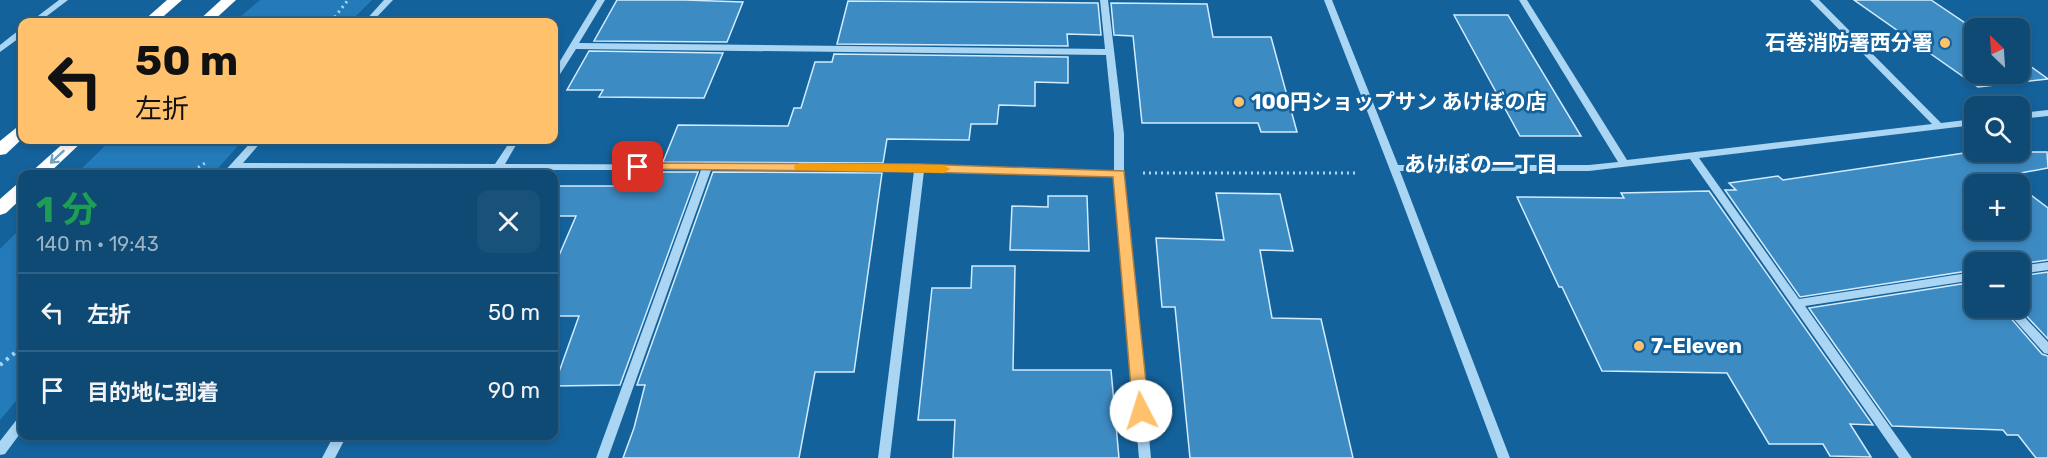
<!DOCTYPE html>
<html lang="ja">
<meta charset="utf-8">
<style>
body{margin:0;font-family:Rubik,"Noto Sans JP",sans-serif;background:#18517a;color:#f1f3f6;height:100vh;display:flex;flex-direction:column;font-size:22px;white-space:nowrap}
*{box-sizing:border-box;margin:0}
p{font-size:20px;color:#9bb3c5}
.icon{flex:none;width:33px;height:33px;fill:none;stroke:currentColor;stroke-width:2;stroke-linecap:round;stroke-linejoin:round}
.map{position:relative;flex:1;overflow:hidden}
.details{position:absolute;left:18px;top:170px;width:540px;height:270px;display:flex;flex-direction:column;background:#0f4a75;border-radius:12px;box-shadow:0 3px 9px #0003,0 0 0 2px #2f6287}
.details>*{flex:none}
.top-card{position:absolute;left:18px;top:18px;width:540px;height:126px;border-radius:12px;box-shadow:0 3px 9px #0003,0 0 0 2px #2f6287;background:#ffc16c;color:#111;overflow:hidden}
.needle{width:39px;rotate:335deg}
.tools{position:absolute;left:1964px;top:18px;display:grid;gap:12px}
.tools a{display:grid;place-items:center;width:66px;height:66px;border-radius:12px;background:#0f4a75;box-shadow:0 3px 9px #0003,0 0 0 2px #2f6287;font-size:30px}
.pin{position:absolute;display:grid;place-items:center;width:51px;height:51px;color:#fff;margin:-26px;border-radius:12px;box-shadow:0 3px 9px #0006}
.me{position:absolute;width:66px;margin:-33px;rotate:355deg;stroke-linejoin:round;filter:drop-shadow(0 0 4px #0008)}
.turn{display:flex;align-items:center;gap:21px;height:126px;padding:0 18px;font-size:27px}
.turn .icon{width:78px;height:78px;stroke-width:2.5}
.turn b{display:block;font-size:42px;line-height:51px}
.round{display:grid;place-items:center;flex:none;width:63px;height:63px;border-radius:12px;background:#18517a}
.overview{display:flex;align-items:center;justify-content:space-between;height:102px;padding:0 18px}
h1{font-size:36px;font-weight:700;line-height:45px;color:#1e9e55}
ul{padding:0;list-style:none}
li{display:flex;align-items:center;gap:18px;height:78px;padding:0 18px;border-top:2px solid #2f6287}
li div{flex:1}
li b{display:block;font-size:22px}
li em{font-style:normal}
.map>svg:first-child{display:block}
</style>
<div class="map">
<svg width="2048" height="458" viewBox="0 0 2048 458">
<rect width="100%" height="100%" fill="#14629c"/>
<g fill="#237bb9">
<path d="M260,0H372L350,22H234Z"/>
<path d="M111,140H243L213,174H76Z"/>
<path d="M22,227V394L0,420V249Z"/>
</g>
<g fill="#3d8bc3" stroke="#d2ebfd" stroke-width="1.5">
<path d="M617,0H685L743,2L727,42L594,41Z"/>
<path d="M1854,0H1931L1974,29V74H2019V58L2048,79L1978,87Z"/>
<path d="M848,1L1098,3L1101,35L1067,34L1068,46L837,44Z"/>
<path d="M1111,3L1207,4L1213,37H1271L1297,132H1261L1258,123H1142L1133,36L1114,35Z"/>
<path d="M1454,15H1508L1581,136H1520Z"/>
<path d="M589,51L723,53L704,98L599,97L603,90H567Z"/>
<path d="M834,54L1068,57V83L1035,82V106L999,105L997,124H971L969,140L887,139L883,163L663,162L678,125L788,126L794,108H801L815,62H832Z"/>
<path d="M1971,152H2047L2048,168L2005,176L2017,184H1974V230H2019V186L2048,208V260L2019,264L1974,262V270L1800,297L1725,190H1736L1729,183L1778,176L1783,180Z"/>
<path d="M658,172H698L620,385L554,386L579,316H554V267L576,216H554V186H653Z"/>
<path d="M713,172L882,173L854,372H815L799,458H623L634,428L645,385H637Z"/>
<path d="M1709,191L1873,425L1850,424L1871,457L1830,456L1823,444H1769L1727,373L1602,371L1562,287H1559L1517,197L1624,198L1621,193Z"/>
<path d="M1216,193L1280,194L1293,251L1260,250L1272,318L1321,319L1353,458H1190L1175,307H1162L1156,238L1224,240Z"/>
<path d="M1048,196H1087L1089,251L1010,250L1012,206L1048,207Z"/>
<path d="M972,266H1015L1013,370H1111L1119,458H953L955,420H918L932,288H971Z"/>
<path d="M2048,272V339L2019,308V276Z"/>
<path d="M1974,282V308H2002L2042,354L2048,356V458H2036L2018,435H2007L2003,430L1892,426L1809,308Z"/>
</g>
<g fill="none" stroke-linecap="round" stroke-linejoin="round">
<g stroke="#aad5f3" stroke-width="3" stroke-dasharray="2 4" stroke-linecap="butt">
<path d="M331,22L348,0"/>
<path d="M1143,173H1358"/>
<path d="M188,174L205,163"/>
</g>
<path stroke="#aad5f3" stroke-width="4" stroke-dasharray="3 5" stroke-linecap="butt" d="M0,365L22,347"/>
<g fill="#aad5f3" fill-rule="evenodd">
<path d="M59,0H68L39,22H30Z"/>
<path d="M384,0H393L372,22H364Z"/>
<path d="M597,0H605L579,43L1105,49L1100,0H1108L1124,134V174L1151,458H1139L1114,177L924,171L890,458H878L914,171L711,170L608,458H596L701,170H501L499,174H489L492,170L237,169L233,174H222L253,140H263L243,163L495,164L511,140H519L505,164L919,165L1114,171V134L1106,55L576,49L557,79L554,80V71Z"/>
<path d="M1324,0H1332L1398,165H1589L1618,162L1519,0H1527L1627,160L1932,124L1810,0H1819L1941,123L1974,119V125L1699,158L1799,299L1974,272V280L1805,306L1912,458H1899L1690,159L1589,171H1400L1510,458H1498L1397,188Z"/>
<path d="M19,30H22V36L0,52V45Z"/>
<path d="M2048,110V116L2019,119V113Z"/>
<path d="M2048,262V270L2019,274V266Z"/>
<path d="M2004,308H2016L2048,342V354L2044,353Z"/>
<path d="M22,417V431L5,454L0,455V441L18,418Z"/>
<path d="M334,435H347L335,458H322Z"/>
</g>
<g fill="#fff" fill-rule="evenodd">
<path d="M167,0H182L157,22H142Z"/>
<path d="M221,0H236L212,22H197Z"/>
<path d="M22,126V139L6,154L0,155V141L16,128Z"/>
<path d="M67,140H84L48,174H29Z"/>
<path d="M22,183V198L6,213L0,215V199L16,185Z"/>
</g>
</g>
<defs><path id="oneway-shaft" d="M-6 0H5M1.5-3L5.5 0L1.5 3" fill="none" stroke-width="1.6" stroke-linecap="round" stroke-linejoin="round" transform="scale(1.5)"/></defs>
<use stroke="#72a1c4" href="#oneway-shaft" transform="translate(57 157) rotate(137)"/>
<path fill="#ffc16c" stroke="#a67d46" stroke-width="1.5" d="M638,163L919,164L1124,171L1149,411L1147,415L1141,417L1135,415L1133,411L1113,177L919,172L633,169L631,167L633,164Z"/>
<path fill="#f59e0b" d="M800,163L944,165L950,169L944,173L795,170L794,167L795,165Z"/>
<g fill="#ffc16c" stroke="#14629c" stroke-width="2">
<circle cx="1945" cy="43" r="6"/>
<circle cx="1239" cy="102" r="6"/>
<circle cx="1639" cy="346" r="6"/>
</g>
<g text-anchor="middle" stroke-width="5" stroke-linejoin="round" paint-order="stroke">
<g font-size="21" font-weight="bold" fill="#fff" stroke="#14629c" text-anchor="start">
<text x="1933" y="50" text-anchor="end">石巻消防署西分署</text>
<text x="1251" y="109">100円ショップサン あけぼの店</text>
<text x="1651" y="353">7-Eleven</text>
</g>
<g font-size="22" font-weight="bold" fill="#fff" stroke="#14629c">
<text x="1481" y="172">あけぼの一丁目</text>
</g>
</g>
</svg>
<div class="tools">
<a><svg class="needle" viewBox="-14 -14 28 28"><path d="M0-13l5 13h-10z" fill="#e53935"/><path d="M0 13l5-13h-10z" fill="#9bb3c5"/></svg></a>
<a><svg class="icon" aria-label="search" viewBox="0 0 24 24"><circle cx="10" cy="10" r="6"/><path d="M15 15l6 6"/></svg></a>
<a>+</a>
<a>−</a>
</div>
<div class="pin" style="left:638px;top:167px;background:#d93025"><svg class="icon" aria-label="arrive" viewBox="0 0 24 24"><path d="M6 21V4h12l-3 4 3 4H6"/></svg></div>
<svg class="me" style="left:1141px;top:411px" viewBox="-20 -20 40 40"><circle r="19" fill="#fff"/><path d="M0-13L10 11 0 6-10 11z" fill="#ffc16c"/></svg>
<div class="top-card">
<div class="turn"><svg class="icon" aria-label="left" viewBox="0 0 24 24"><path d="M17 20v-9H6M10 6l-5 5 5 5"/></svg><div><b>50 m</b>左折</div></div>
</div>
<section class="details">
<div class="overview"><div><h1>1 分</h1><p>140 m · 19:43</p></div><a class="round"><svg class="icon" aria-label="close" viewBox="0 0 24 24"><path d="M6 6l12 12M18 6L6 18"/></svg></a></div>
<ul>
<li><svg class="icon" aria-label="left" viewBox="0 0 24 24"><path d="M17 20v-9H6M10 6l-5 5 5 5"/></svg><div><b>左折</b></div><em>50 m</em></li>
<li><svg class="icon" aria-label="arrive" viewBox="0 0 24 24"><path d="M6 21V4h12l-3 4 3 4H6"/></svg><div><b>目的地に到着</b></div><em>90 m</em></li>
</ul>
</section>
</div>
